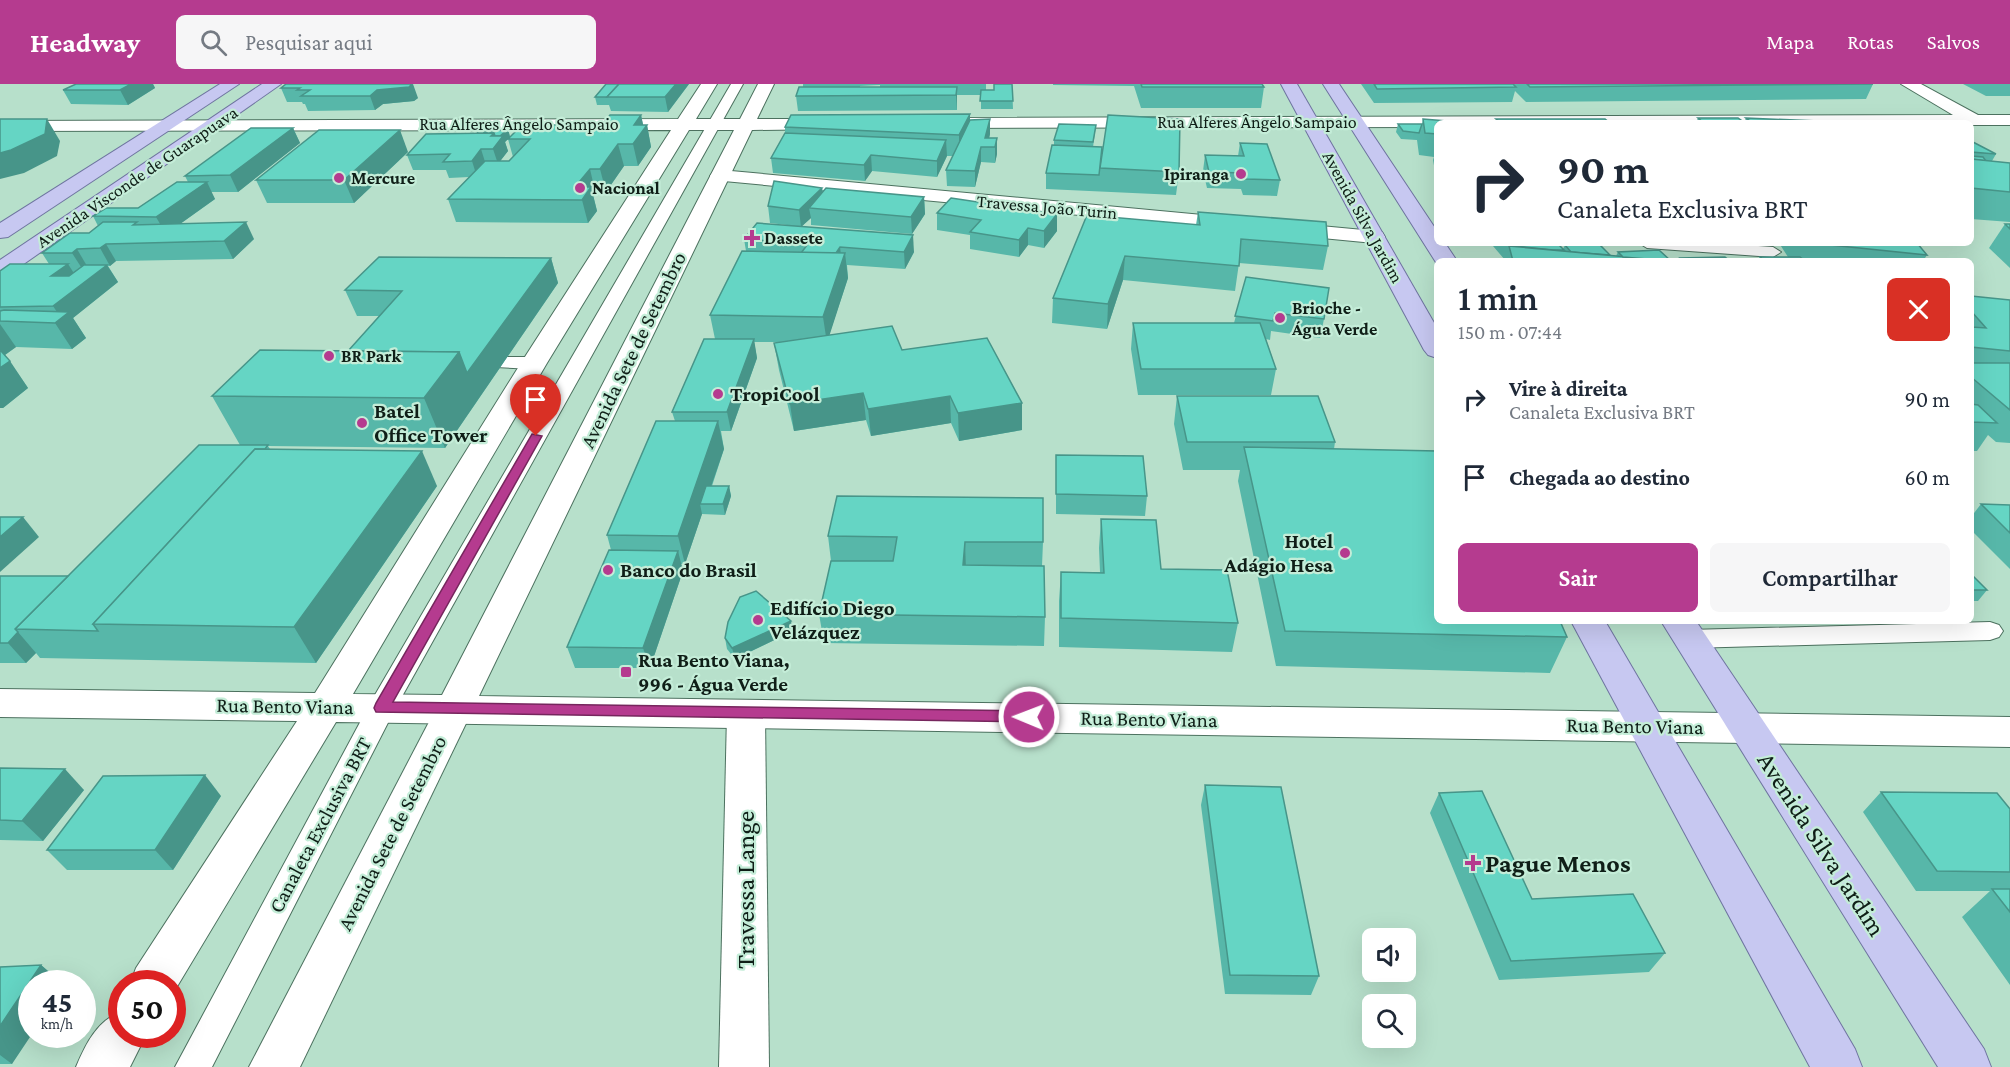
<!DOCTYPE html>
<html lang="pt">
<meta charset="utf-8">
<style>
body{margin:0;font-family:"Crimson Pro",serif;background:#f6f6f7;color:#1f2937;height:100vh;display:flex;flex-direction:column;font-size:22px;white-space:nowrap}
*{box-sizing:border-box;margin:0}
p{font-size:20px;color:#747a83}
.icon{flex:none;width:33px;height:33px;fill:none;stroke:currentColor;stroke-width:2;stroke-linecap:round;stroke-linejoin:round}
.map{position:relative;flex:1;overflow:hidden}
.sheet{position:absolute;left:1434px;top:174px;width:540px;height:366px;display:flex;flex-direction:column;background:#fff;border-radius:9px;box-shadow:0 6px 24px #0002}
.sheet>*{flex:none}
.top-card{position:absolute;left:1434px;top:36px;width:540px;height:126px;border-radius:9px;box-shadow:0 6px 24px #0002;background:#fff;color:#1f2937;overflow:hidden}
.buttons{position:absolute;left:1362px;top:844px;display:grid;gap:12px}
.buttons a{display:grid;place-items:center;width:54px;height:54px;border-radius:9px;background:#fff;box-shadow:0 6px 24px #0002;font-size:30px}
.speed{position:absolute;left:18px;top:886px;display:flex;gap:12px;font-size:30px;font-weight:700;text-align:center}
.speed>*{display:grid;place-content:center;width:78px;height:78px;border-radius:50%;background:#fff;box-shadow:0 6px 24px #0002;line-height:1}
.speed small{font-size:15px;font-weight:400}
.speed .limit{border:9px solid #d22;background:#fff;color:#111}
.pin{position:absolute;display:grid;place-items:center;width:51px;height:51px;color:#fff;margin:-62px -26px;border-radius:50% 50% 50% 0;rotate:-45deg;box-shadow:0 0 6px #0007}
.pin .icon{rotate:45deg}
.me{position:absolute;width:66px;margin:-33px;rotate:271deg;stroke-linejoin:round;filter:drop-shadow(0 0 4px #0008)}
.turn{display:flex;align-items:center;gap:21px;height:126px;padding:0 24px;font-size:27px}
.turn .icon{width:78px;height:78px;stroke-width:2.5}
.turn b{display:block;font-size:42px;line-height:51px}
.round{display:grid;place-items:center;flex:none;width:63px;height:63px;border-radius:9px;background:#f6f6f7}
.head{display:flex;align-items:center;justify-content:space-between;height:102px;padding:0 24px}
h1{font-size:36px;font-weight:600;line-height:45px}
.primary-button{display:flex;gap:12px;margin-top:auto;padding:12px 24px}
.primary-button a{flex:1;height:69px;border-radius:9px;background:#b53b8f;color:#fff;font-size:24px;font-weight:600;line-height:69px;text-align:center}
.primary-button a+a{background:#f6f6f7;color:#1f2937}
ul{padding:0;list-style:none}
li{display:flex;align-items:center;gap:18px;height:78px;padding:0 24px}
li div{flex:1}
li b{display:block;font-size:22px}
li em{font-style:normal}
header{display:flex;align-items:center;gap:36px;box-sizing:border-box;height:84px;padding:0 30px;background:#b53b8f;color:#fff}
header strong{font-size:28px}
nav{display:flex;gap:33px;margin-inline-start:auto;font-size:21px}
.search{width:420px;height:54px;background:#f6f6f7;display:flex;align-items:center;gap:15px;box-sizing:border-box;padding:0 21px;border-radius:9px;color:#747a83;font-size:22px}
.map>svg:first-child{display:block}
</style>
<header>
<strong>Headway</strong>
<div class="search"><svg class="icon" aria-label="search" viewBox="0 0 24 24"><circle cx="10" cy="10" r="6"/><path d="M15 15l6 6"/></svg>Pesquisar aqui</div>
<nav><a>Mapa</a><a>Rotas</a><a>Salvos</a></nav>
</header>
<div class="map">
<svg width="2010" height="983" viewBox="0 0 2010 983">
<rect width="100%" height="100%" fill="#b7e0cb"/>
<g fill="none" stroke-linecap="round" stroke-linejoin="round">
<g stroke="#4c715f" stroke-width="2">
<g id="service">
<path d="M731,0H743L395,625L212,983H175L372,616Z"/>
<path d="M1639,159H1714L1773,163L1781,168L1773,173L1647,164Z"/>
<path d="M503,273H534L543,279L534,285L496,283L494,279L496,275Z"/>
<path d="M1990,538L1999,541L2003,547L1999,553L1990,556L1689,564L1680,561L1676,555L1680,549L1689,546Z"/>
</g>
</g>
<g stroke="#4c715f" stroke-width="2">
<g id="minor">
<path d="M720,86L1374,147L1382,148L1385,153L1382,158L1374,159L713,96L710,92L713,88Z"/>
<path d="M454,611L467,615L473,625L300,983H249L441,615Z"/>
<path d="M746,616L759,620L765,630L769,983H719L727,630L733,620Z"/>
</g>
</g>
<g stroke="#4c715f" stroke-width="2">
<g id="secondary">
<path d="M701,0H717L696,35H740L758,0H774L757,35H832L841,40L832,45L752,46L479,612L2010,633V663L336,638L172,911V900H130L136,884L297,637L0,633V605L315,609L521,279L671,46L0,47V37L678,35ZM689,46H734L442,611L353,610L547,279Z"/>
<path d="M1901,0H1921L1978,31H2010V41H1971V39H1437V43L947,44L938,39L947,34L1953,31Z"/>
<path d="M122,927V951H146L130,983H76C86,959 97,937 122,927Z"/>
</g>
</g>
<g stroke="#6e749f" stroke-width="2">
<g id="primary">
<path d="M220,0H239L8,153L0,154V139Z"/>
<path d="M262,0H281L8,191L0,193V176Z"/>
<path d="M1281,0H1297L1437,244V274L1428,271L1424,266Z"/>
<path d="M1323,0H1339L1437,147V159H1445L1457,177H1437V180Z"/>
<path d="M1571,537H1605L1855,965L1862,983H1810Z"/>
<path d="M1661,537H1696L1984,965L1991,983H1938Z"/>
</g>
</g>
<use href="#service" fill="#fff" fill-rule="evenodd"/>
<use href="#minor" fill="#fff" fill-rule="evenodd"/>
<use href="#secondary" fill="#fff" fill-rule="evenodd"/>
<use href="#primary" fill="#c7c8f1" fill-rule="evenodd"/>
</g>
<g fill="#57b7a9" fill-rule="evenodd">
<path d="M76,0H153L155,4L128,21L71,20L63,6Z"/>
<path d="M286,0L418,14L414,17L383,20L375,26L308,27L305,20H303L302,18H287L281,4Z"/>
<path d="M606,0H689L668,28L611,27L609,21H597L595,13Z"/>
<path d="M803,0H986V6H994L1012,0L1013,25H981V11H957V26L798,27L796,12L803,3ZM880,1V3H860V2Z"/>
<path d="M1053,0H1262L1264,3L1261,24H1141L1134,2L1053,1Z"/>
<path d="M1361,0H1873L1866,15L1526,18L1515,7L1512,18L1374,19Z"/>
<path d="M1963,0H2010V12H1986Z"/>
<path d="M970,30V36L990,50L989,54H997V70L995,79L981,78L975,103L947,102L946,86L953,72H947L937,93L872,87L865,97L773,89L771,74L785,49V43Z"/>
<path d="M641,31L643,41H647L651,63L638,82H624L606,108L595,107L593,111L597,127L588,139L456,138L448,115L469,93L449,94L446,86H413L407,71L477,49L508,45L510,53L602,41ZM508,55L513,73L509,77H500L508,67L505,58Z"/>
<path d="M1698,34L1744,39L1746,34L1845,39H1696Z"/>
<path d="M1423,35L1437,39V87H1435L1433,76L1434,73L1419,71L1417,56L1401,55L1396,48L1398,40H1422Z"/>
<path d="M1096,41L1093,63L1101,78L1179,88L1176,111L1046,105V89L1054,62V56Z"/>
<path d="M293,44L300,59L238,108H211L215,115L180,140L254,155L233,175L116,177L110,182H108L118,198L73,234L86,254L72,265L16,263L5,271L28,304L3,324H0V187L49,180L42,169L89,149L98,142L93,132L138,124L188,98L185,92Z"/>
<path d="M1971,57L1996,70L1992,77L2010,79V138L1971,135Z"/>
<path d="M1240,59L1280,96L1277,112L1243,111L1241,105L1207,104L1203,87L1205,71L1238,72Z"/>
<path d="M408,68L354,119H267L256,96Z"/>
<path d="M822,104L823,108L924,113L925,130L912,150L811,141V134L802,142L914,168L905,185L847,181L848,194L829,251L902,266L1022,319V346L959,357L951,339L871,352L866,336L794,347L779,286L774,259L781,258H754L757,274L731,347H721L724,365L712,402H729L731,412L725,431L702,430L685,480H681L683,487L650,584H575L567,563L611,466L607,451L675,337L672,328L715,255L710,231L746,167L744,155L787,141L770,139L768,122Z"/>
<path d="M1198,128L1328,162L1323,186L1239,179L1235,207L1123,196L1107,245L1052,239L1053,214L1087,131L1196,141Z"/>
<path d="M937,129L1057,147L1044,164L1028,161L1019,173L970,165V151L937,146Z"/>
<path d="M2005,140H2010V184L1989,164Z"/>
<path d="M1494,159H1557L1563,165L1565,161L1610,171L1616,172L1618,168L1671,177H1504L1505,176L1493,162Z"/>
<path d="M1779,159H1917L1927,171L1923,177H1758L1760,173H1788Z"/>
<path d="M551,174L558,199L445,364L268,362L270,365L437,402L316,579L40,574L36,569L26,579H0V492H68L240,361L212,312L348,267L379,232H357L345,206Z"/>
<path d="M1246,193L1324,235L1320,254L1271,247L1270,256L1266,255L1276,285L1271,311H1138L1131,265L1133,239H1234Z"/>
<path d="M1971,212L2010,216V359L1996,358L1988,351L1977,367H1971Z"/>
<path d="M1177,312L1335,358L1334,365L1567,553L1550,589L1276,582L1238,397L1240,386H1183L1174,340Z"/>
<path d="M1056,371L1147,412L1145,432L1056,430Z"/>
<path d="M837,412L1043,458L1042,482L1045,533L1044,562L824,559L819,530L831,477L828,452Z"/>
<path d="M1981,420L2010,421V485L1971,446V433Z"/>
<path d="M1101,435L1161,485L1238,539L1232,568L1059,563V517L1061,488H1100L1099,464Z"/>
<path d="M1971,490L1987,506L1978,517H1971Z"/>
<path d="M793,547L735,575L727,565L725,554Z"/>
<path d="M0,684L84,706L43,757L0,756Z"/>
<path d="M1205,701L1319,892L1311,911L1225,910L1201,721Z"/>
<path d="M1881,708L2010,725V901L1962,833L1990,807H1916L1863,728Z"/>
<path d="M1439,709L1532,815L1665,869L1649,888L1499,896L1430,729Z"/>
<path d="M221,712L173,786H67L47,766Z"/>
<path d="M41,881L63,900H32L12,980H0V883Z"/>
</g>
<g fill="#479589">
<path d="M131,0H153L155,4L128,21L120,6Z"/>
<path d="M413,0L418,14L414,17L383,20L375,26L370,12L377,6Z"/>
<path d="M676,0H689L668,28L665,13Z"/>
<path d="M957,3V26L956,11Z"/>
<path d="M970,30V51L959,72V51Z"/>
<path d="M641,31L644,45L647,41L651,63L638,82L633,60L634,41Z"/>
<path d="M47,35L60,57L57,72L24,89L0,95V69Z"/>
<path d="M990,35V50L987,63L985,54Z"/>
<path d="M293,44L300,59L238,108L230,91Z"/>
<path d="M508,45L510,53L505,58L508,67L498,80L493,65L491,52L494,49Z"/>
<path d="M400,46L408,68L354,119L344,96Z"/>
<path d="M997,54V70L995,79V63Z"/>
<path d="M946,56L947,72L937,93V77Z"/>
<path d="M618,60L624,82L606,108L600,85Z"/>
<path d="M981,63V78L975,103V87Z"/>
<path d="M481,65L486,81L477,93L472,77Z"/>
<path d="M871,71L872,87L865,97L864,81Z"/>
<path d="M590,85L595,107L593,111L597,127L588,139L582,116L575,103Z"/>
<path d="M207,98L215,115L166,150L156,133Z"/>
<path d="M822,104L824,120L809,124L811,134L801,143L799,126Z"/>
<path d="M924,113L925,130L912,150L911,133Z"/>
<path d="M1057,130V147L1044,164V147Z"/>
<path d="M246,138L254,155L233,175L224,157Z"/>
<path d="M1028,144V161L1019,173V156Z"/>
<path d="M913,151L914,168L905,185L904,168Z"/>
<path d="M106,160L116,177L110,182L100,164Z"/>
<path d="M840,163L842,179L845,169L848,194L827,259L823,233L834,173Z"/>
<path d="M77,165L87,182L83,186L72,169Z"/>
<path d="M1125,172L1123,196L1107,245L1108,220Z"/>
<path d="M551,174L558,199L445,364L424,314L459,268Z"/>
<path d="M68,180L79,197L51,192Z"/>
<path d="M107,181L118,198L73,234L86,254L72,265L55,239L61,234L53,222Z"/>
<path d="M0,240L16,263L2,273L0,270Z"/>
<path d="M754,255L757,274L731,347L727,328Z"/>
<path d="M10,277L28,304L3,324H0V284Z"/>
<path d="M863,309L866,336L794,347L790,320Z"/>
<path d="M950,312L951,339L871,352L868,325Z"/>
<path d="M1022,319V346L959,357L958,329Z"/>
<path d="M718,337L724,365L705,420H700L702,430L685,480L678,452Z"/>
<path d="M422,367L437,402L316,579L294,543Z"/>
<path d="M729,402L731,412L725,431L723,420Z"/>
<path d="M23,433L39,453L0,488V453Z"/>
<path d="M965,458L966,486L963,481Z"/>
<path d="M678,467L683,487L650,584L643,564Z"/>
<path d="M791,537L793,547L735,575L732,564Z"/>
<path d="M18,548L36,569L26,579L8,559Z"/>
<path d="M65,685L84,706L43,757L22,737Z"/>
<path d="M205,691L221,712L173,786L155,766Z"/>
<path d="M41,881L63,900H32V950L12,980L0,971V942Z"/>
</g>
<g fill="#65d5c4" stroke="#479589" stroke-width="1.5">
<path d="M76,0H131L120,6H63Z"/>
<path d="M286,0H412L409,3L377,6L370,12H301L310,6H297L300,4H281Z"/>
<path d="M606,0H619L607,13H595Z"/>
<path d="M619,0H676L665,13H607Z"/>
<path d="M994,0H1012L1013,17H980L981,6H994Z"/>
<path d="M1141,0H1262L1264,3H1142Z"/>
<path d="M1374,0H1513L1516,3L1377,5Z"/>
<path d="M1527,0H1873L1530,3Z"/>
<path d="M799,3H957L956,11L796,12Z"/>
<path d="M970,30L959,51L785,43L791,31Z"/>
<path d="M610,31H641L634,41H647L633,60H618L600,85H590L575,103H591L582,116L448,115L485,77H509L530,55H508L522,41H602Z"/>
<path d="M1108,31L1180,35L1179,88L1100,84Z"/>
<path d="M1698,34H1738L1745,39H1704Z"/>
<path d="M1746,34L1843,38L1845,39H1753Z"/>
<path d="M0,35H47L45,50L11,66L0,69Z"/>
<path d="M990,35L985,54H997L995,63H981L975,87L946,86L970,36Z"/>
<path d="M1423,35L1472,39H1437V50L1425,49Z"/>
<path d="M1496,35H1605L1610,39H1501Z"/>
<path d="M1885,38H1922L1925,39H1887Z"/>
<path d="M1059,40L1096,41L1093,58L1054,56Z"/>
<path d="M1398,40H1422L1419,49L1403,47Z"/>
<path d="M251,44H293L230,91L185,92Z"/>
<path d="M508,45L500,52H495L494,49H477Z"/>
<path d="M319,46H400L344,96H256Z"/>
<path d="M494,49L491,52H503L493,65H481L472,77L443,78L450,70L407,71L426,50Z"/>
<path d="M785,49L946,56L937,77L871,71L864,81L771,74Z"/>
<path d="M1971,57L1996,70L1971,68Z"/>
<path d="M1240,59L1267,60L1280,96L1245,95L1243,89L1209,88L1205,71L1244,72Z"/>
<path d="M1052,61L1102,63L1099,91L1046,89Z"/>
<path d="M1971,72L1983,73L1986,77L1971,75Z"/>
<path d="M1971,75L2010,79V108L1971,104Z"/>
<path d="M774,97L822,104L799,126L768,122Z"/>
<path d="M177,98H207L156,133L93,132L106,124H138Z"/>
<path d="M826,104L924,113L911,133L809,124Z"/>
<path d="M951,114L1057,130L1044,147L1028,144L1019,156L970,148L981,136L937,129Z"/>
<path d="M1198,128L1326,138L1328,162L1241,155L1239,182L1125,172L1108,220L1053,214L1087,131L1200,141Z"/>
<path d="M103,138H137L133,141L246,138L224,157L106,160L100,164L77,165L72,169H42L70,149H89Z"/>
<path d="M757,139L913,151L904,168L840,163L836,169H801L808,160L744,155Z"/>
<path d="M2005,140H2010V145Z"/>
<path d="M1511,159H1557L1564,166H1553L1514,162Z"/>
<path d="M1811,159H1917L1927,171Z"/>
<path d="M1565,161H1600L1610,171L1571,168Z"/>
<path d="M1509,162L1670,177H1513Z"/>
<path d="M1659,166L1671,177L1623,173L1618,168Z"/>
<path d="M742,167L845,169L823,233L710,231Z"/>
<path d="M379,173L551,174L467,289L459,268L348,267L402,207L345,206Z"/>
<path d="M1725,173L1730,177H1683L1680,174Z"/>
<path d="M1760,173H1800L1805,177H1764Z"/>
<path d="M10,180H68L51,192H69L84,181H107L53,222L0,223V187Z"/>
<path d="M1246,193L1329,204L1324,235L1275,229L1273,237L1235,232Z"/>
<path d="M1971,212L2010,216V267L1971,263V243L1986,244L1971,227Z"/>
<path d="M4,226L69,228L55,239L0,237V227Z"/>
<path d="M1133,239H1260L1276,285H1141Z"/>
<path d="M892,242L902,266L987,254L1022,319L958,329L950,312L868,325L863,309L790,320L774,259Z"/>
<path d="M704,255H754L727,328H672Z"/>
<path d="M0,266L10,277L0,284Z"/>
<path d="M260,266L459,268L424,314L212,312Z"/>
<path d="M1971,279H2010V326L1971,293Z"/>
<path d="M1177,312H1318L1335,358H1187Z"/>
<path d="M1971,320L1978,321L1997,339L1971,338Z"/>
<path d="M656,337H718L678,452L607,451Z"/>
<path d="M199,361H268L265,365H255L93,540L98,547L15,545Z"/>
<path d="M1244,363L1437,367V537H1560L1567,553L1285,547Z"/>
<path d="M255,365L422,367L294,543L93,540Z"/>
<path d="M1056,371L1143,372L1147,412L1056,410Z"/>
<path d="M706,402H729L723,420H700Z"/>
<path d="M837,412L1043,414V458H965L963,481L1044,482L1045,533L819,530L831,477H893L897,453L828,452Z"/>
<path d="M1981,420L2010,421V449Z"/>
<path d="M0,433H23L0,453Z"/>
<path d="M1101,435L1156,436L1161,485L1227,486L1238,539L1061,534V488L1104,489Z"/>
<path d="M609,466L678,467L643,564L567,563Z"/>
<path d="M1971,490L1987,506H1971Z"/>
<path d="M0,492H68L15,545L18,548L8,559H0Z"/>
<path d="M756,507L791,537L732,564L725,554L728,538L740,513Z"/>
<path d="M0,684L65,685L22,737L0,736Z"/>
<path d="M205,691L155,766H47L103,692Z"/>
<path d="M1205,701L1281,703L1319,892L1230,891Z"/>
<path d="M1482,707L1532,815L1633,810L1665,869L1511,877L1439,709Z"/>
<path d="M1881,708L1997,709L2010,725V788L1937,787Z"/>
<path d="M1992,805H2010V828Z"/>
<path d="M41,881L0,942V883Z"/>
</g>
<path fill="#b53b8f" stroke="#76265d" stroke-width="1.5" d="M532,350L542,352L393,618L1029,627L1034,629L1037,633L1034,638L376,628L374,624L376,619Z"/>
<g fill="#b53b8f" stroke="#c4edd8" stroke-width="2">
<circle cx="1241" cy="90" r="6"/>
<circle cx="339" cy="94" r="6"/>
<circle cx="580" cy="104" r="6"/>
<path d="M749 145h6v6h6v6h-6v6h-6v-6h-6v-6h6z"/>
<circle cx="1280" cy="234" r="6"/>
<circle cx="329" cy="272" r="6"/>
<circle cx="718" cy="310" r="6"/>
<circle cx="362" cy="339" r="6"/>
<circle cx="1345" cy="469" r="6"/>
<circle cx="608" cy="486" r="6"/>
<circle cx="758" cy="536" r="6"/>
<rect x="620" y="582" width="12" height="12" rx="3"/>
<path d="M1470 770h6v6h6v6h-6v6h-6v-6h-6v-6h6z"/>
</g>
<g text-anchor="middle" stroke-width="4.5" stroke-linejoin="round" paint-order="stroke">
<g font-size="18" fill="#0f1e17" stroke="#c4edd8">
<text x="1257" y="44">Rua Alferes Ângelo Sampaio</text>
<text x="519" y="46">Rua Alferes Ângelo Sampaio</text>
<text transform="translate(137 93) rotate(-34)" y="6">Avenida Visconde de Guarapuava</text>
<text transform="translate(1047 123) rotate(5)" y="6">Travessa João Turin</text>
<text transform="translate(1363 133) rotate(61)" y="6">Avenida Silva Jardim</text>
</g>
<g font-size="18" font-weight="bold" fill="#0f1e17" stroke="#c4edd8" text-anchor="start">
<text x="1229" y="96" text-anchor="end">Ipiranga</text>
<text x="351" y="100">Mercure</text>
<text x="592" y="110">Nacional</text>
<text x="764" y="160">Dassete</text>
<text x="1292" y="230">Brioche -<tspan x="1292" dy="21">Água Verde</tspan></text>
<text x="341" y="278">BR Park</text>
</g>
<g font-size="21" fill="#0f1e17" stroke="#c4edd8">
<text transform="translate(633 266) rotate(-64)" y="7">Avenida Sete de Setembro</text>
<text transform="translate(285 622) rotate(1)" y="7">Rua Bento Viana</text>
<text transform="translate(1149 635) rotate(1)" y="7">Rua Bento Viana</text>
<text transform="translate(1635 642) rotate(1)" y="7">Rua Bento Viana</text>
<text transform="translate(320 741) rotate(-62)" y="7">Canaleta Exclusiva BRT</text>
<text transform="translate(392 749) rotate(-63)" y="7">Avenida Sete de Setembro</text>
</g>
<g font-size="21" font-weight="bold" fill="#0f1e17" stroke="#c4edd8" text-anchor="start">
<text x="730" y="317">TropiCool</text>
<text x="374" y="334">Batel<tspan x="374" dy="24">Office Tower</tspan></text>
<text x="1333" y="464" text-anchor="end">Hotel<tspan x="1333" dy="24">Adágio Hesa</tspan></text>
<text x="620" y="493">Banco do Brasil</text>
<text x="770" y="531">Edifício Diego<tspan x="770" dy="24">Velázquez</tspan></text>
<text x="638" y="583">Rua Bento Viana,<tspan x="638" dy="24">996 - Água Verde</tspan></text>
</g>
<g font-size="26" fill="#0f1e17" stroke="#c4edd8">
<text transform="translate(1822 760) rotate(57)" y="9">Avenida Silva Jardim</text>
<text transform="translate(745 806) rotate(-90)" y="9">Travessa Lange</text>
</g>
<g font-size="26" font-weight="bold" fill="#0f1e17" stroke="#c4edd8" text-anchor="start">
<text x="1485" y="788">Pague Menos</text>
</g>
</g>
</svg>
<div class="buttons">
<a><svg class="icon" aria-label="sound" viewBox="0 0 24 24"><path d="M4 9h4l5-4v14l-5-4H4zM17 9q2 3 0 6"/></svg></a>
<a><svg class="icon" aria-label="search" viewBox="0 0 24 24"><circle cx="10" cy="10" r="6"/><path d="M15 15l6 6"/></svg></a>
</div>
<div class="speed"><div>45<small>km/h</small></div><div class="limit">50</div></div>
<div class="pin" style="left:536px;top:352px;background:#d93025"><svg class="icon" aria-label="arrive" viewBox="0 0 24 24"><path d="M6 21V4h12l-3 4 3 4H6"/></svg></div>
<svg class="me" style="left:1029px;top:633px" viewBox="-20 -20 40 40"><circle r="17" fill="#b53b8f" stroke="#fff" stroke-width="3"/><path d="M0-11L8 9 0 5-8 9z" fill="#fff"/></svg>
<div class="top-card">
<div class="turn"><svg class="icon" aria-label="right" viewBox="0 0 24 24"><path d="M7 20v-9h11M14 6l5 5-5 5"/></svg><div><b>90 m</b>Canaleta Exclusiva BRT</div></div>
</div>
<section class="sheet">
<div class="head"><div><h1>1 min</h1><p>150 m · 07:44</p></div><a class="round" style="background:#d93025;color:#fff"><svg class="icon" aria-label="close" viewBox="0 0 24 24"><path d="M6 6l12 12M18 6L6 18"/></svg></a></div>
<ul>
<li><svg class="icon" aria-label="right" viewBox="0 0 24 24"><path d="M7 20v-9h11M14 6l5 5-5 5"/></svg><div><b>Vire à direita</b><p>Canaleta Exclusiva BRT</p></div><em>90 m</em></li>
<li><svg class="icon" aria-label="arrive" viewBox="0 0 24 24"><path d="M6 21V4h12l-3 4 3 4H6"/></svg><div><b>Chegada ao destino</b></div><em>60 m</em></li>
</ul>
<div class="primary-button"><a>Sair</a><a>Compartilhar</a></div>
</section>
</div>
